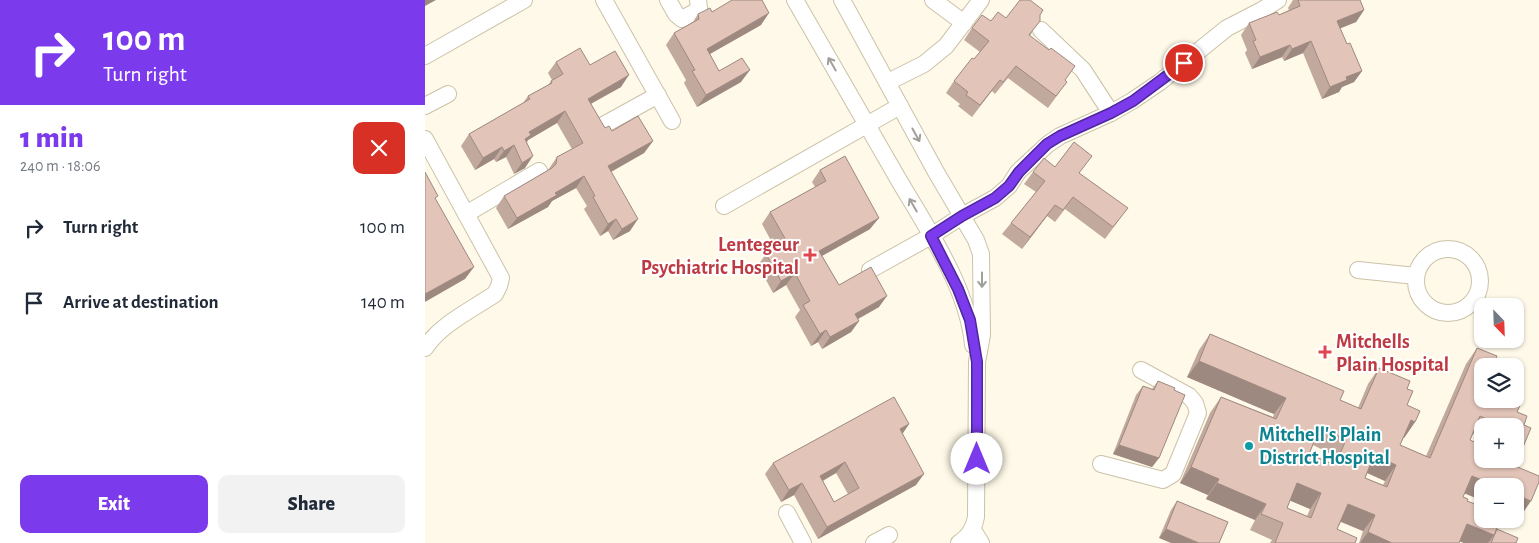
<!DOCTYPE html>
<meta charset="utf-8">
<style>
body{margin:0;font-family:"Alegreya Sans",sans-serif;background:#f2f2f3;color:#1f2937;height:100vh;display:flex;flex-direction:column;font-size:19px;white-space:nowrap}
*{box-sizing:border-box;margin:0}
p{font-size:16px;color:#747a83}
.icon{flex:none;width:28px;height:28px;fill:none;stroke:currentColor;stroke-width:2;stroke-linecap:round;stroke-linejoin:round}
.map{position:relative;flex:1;overflow:hidden}
.details{display:flex;flex-direction:column;background:#fff;width:425px}
.details>*{flex:none}
.guide{background:#7c3aed;color:#fff;overflow:hidden}
.needle{width:32px;rotate:157deg}
.tools{position:absolute;left:1049px;top:298px;display:grid;gap:10px}
.tools a{display:grid;place-items:center;width:50px;height:50px;border-radius:10px;background:#fff;box-shadow:0 1px 4px #0004;font-size:25px}
.pin{position:absolute;display:grid;place-items:center;width:42px;height:42px;color:#fff;margin:-21px;border:2px solid #fff;border-radius:50%;box-shadow:0 1px 5px #0007}
.me{position:absolute;width:55px;margin:-28px;rotate:0deg;stroke-linejoin:round;filter:drop-shadow(0 0 4px #0008)}
.turn{display:flex;align-items:center;gap:18px;height:105px;padding:0 20px;font-size:22px}
.turn .icon{width:65px;height:65px;stroke-width:2.5}
.turn b{display:block;font-size:35px;line-height:42px}
.round{display:grid;place-items:center;flex:none;width:52px;height:52px;border-radius:10px;background:#f2f2f3}
.summary{display:flex;align-items:center;justify-content:space-between;height:85px;padding:0 20px}
h1{font-size:30px;font-weight:800;line-height:38px;color:#7c3aed}
.button{display:flex;gap:10px;margin-top:auto;padding:10px 20px}
.button a{flex:1;height:58px;border-radius:10px;background:#7c3aed;color:#fff;font-size:20px;font-weight:800;line-height:58px;text-align:center}
.button a+a{background:#f2f2f3;color:#1f2937}
ul{padding:0;list-style:none}
li{display:flex;align-items:center;gap:15px;height:75px;padding:0 20px}
li div{flex:1}
li b{display:block;font-size:19px}
li em{font-style:normal}
main{display:flex;flex:1;min-height:0}
.map>svg:first-child{display:block}
</style>
<main>
<section class="details">
<div class="guide">
<div class="turn"><svg class="icon" aria-label="right" viewBox="0 0 24 24"><path d="M7 20v-9h11M14 6l5 5-5 5"/></svg><div><b>100 m</b>Turn right</div></div>
</div>
<div class="summary"><div><h1>1 min</h1><p>240 m · 18:06</p></div><a class="round" style="background:#d93025;color:#fff"><svg class="icon" aria-label="close" viewBox="0 0 24 24"><path d="M6 6l12 12M18 6L6 18"/></svg></a></div>
<ul>
<li><svg class="icon" aria-label="right" viewBox="0 0 24 24"><path d="M7 20v-9h11M14 6l5 5-5 5"/></svg><div><b>Turn right</b></div><em>100 m</em></li>
<li><svg class="icon" aria-label="arrive" viewBox="0 0 24 24"><path d="M6 21V4h12l-3 4 3 4H6"/></svg><div><b>Arrive at destination</b></div><em>140 m</em></li>
</ul>
<div class="button"><a>Exit</a><a>Share</a></div>
</section>
<div class="map">
<svg width="1114" height="543" viewBox="0 0 1114 543">
<rect width="100%" height="100%" fill="#fef9e8"/>
<g fill="none" stroke-linecap="round" stroke-linejoin="round">
<g stroke="#cbc2a7" stroke-width="18">
<g id="minor">
<path d="M179,0L247,121"/>
<path d="M243,0L251,14L257,19L270,12L274,8L273,0"/>
<path d="M370,0C404,59 438,118 472,177C501,227 543,287 548,345"/>
<path d="M417,0L511,172L551,240L556,254L557,335L552,362L551,517C549,528 544,537 534,543"/>
<path d="M508,0L539,23"/>
<path d="M616,30L658,70L686,113"/>
<path d="M0,56L99,0"/>
<path d="M463,82L499,64L521,46L556,0"/>
<path d="M0,106L23,94"/>
<path d="M175,127L233,95"/>
<path d="M0,139L76,278L74,286L70,294C46,310 16,324 0,348"/>
<path d="M299,206L475,106"/>
<path d="M41,214L114,171"/>
<circle cx="1023" cy="281" r="32"/>
<path d="M445,270L506,236L537,216L570,198L584,186L593,172L623,144L635,136L686,113L707,101L735,82L802,28L837,10L853,0"/>
<path d="M933,270L991,276"/>
<path d="M676,464L738,480L748,474L773,413L770,403L764,396L716,370"/>
<path d="M362,513L378,543"/>
<path d="M548,530L556,543"/>
<path d="M449,543L464,535"/>
</g>
</g>
<use href="#minor" stroke="#fff" stroke-width="16"/>
</g>
<g fill="#c2a99e" fill-rule="evenodd">
<path d="M868,0H935L939,10L931,22L915,28L922,44L937,71L929,82L917,87L914,92L897,99L878,53L859,61L857,57L827,69L820,53L822,50L816,35L824,23L854,15L864,10L863,8Z"/>
<path d="M287,12L336,25L285,54L294,71L316,82L272,107L259,83L261,80L241,45L249,33L268,22L273,14Z"/>
<path d="M615,16L605,36L640,80L634,93L623,108L583,78L570,94L567,91L547,117L533,106L535,104L521,93L529,81L555,52L539,40L547,28L566,21L581,18Z"/>
<path d="M131,62L165,65L196,87L166,104L180,128L187,131L228,141L219,153L186,172L205,231L188,240L183,231L175,236L159,209L162,206L151,188L127,201L123,207L83,229L71,208L79,196L123,170L132,157L147,149L132,123L103,140L102,142L100,168L89,174L81,157L71,162L69,159L50,170L36,146L44,134L98,103L103,96L123,85L127,80L123,73Z"/>
<path d="M630,167L694,220L680,239L640,209L630,222L622,216L597,249L577,234L586,223L611,192L599,184L608,172Z"/>
<path d="M395,170L445,229L397,256L414,285L454,307L433,319L434,321L426,332L397,349L393,342L386,346L370,317L375,310L361,285L348,293L333,265L341,254L350,248L337,224L345,212L390,187L387,182Z"/>
<path d="M785,334L915,400L933,408L943,384L954,368L982,389V405L990,422L979,438H978L975,445L1001,456L1041,364L1052,348L1058,366V399L1092,412L1099,425L1090,466L1095,517L1090,515V486L1039,493L1038,497L1042,501L1070,531L1072,529L1066,543H1039L1035,541L1034,543H934L938,531L916,522L912,529L930,543H845L847,540L825,530L830,520L781,499L783,495L755,483L785,413L796,397L848,417L849,414L762,377L774,350ZM1058,426H1090V459H1058L1045,440L1048,434L1058,438ZM888,445L910,456L907,464L884,454ZM942,473L960,481L958,485L940,478ZM865,500L885,509L882,516L862,508Z"/>
<path d="M733,381L749,390L734,458L727,467L688,454L711,395L718,386L727,389Z"/>
<path d="M484,424L477,434L491,485L393,539L369,495L356,502L340,474L348,463ZM411,473L423,494L409,502L398,481Z"/>
<path d="M752,501L803,522L734,538L746,510Z"/>
</g>
<g fill="#9e8981">
<path d="M0,0H11L0,6Z"/>
<path d="M939,10L931,22L904,33L912,21Z"/>
<path d="M344,13L336,25L274,60L282,49Z"/>
<path d="M886,41L878,53L859,61L867,49Z"/>
<path d="M865,45L857,57L827,69L835,57Z"/>
<path d="M325,70L316,82L272,107L281,95Z"/>
<path d="M937,71L929,82L917,87L914,92L897,99L905,87L921,77Z"/>
<path d="M204,75L196,87L154,110L163,99Z"/>
<path d="M140,111L132,123L103,140L98,147L92,150L104,132Z"/>
<path d="M228,141L219,153L175,178L183,166Z"/>
<path d="M89,145L81,157L71,162L79,151Z"/>
<path d="M77,147L69,159L50,170L58,158Z"/>
<path d="M108,156L100,168L89,174L97,163Z"/>
<path d="M159,176L151,188L127,201L123,207L83,229L92,218L130,193Z"/>
<path d="M630,205L622,216L597,249L605,237Z"/>
<path d="M454,218L445,229L386,262L394,251Z"/>
<path d="M191,219L183,231L175,236L183,224Z"/>
<path d="M213,219L205,231L188,240L197,229Z"/>
<path d="M49,267L40,279L0,302V294Z"/>
<path d="M370,273L361,285L348,293L356,281Z"/>
<path d="M462,296L454,307L422,325L430,314Z"/>
<path d="M434,321L426,332L397,349L405,337Z"/>
<path d="M401,330L393,342L386,346L395,334Z"/>
<path d="M774,361L861,398L849,414L762,377Z"/>
<path d="M986,420L990,422L979,438L975,436Z"/>
<path d="M484,424L476,436L475,429Z"/>
<path d="M694,445L734,458L727,467L688,454Z"/>
<path d="M949,455L971,465L960,481L938,471Z"/>
<path d="M420,462L411,473L386,487L395,476Z"/>
<path d="M766,467L794,479L783,495L755,483Z"/>
<path d="M499,474L491,485L393,539L402,527Z"/>
<path d="M1047,476L1072,486H1058V501L1036,492Z"/>
<path d="M377,483L369,495L356,502L364,490Z"/>
<path d="M792,483L841,504L830,520L781,499Z"/>
<path d="M872,483L896,493L885,509L861,499Z"/>
<path d="M1090,494L1106,501L1095,517L1090,515Z"/>
<path d="M923,504L950,515L938,531L912,520Z"/>
<path d="M1042,524L1069,535L1063,543H1039L1031,540Z"/>
<path d="M741,529L774,543H746L734,538Z"/>
<path d="M943,532L967,543H935Z"/>
</g>
<g fill="#e2c4b8" stroke="#9e8981" fill-rule="evenodd">
<path d="M307,0H337L344,13L282,49L294,71L317,58L325,70L281,95L267,71L270,70L249,33L274,19L273,14L285,8L287,12Z"/>
<path d="M595,0H605L618,10L615,15V21L604,35L624,50L626,48L650,66L640,80L642,82L631,96L591,66L578,82L575,80L555,105L541,95L543,92L529,81L547,58L549,59L564,41L547,28L557,15L566,21L573,12L581,18Z"/>
<path d="M873,0H935L939,10L912,21L922,44L925,43L937,71L921,77L922,80L905,87L886,41L867,49L865,45L835,57L828,41L831,40L824,23L852,12L854,15L875,6Z"/>
<path d="M155,48L165,65L190,51L204,75L163,99L180,128L184,126L187,131L213,116L228,141L183,166L213,219L197,229L191,219L183,224L168,197L170,196L159,176L130,193L132,195L92,218L79,196L127,168L131,164L132,157L158,143L140,111L104,132L106,135L100,139L108,156L97,163L89,145L79,151L77,147L58,158L44,134L105,99L103,96L127,83L126,81L138,74L131,62Z"/>
<path d="M649,142L667,156L654,173L703,208L688,227L648,197L638,210L630,205L605,237L586,223L620,181L608,172L619,158L630,167Z"/>
<path d="M420,156L454,218L394,251L414,285L446,267L462,296L430,314L434,321L405,337L401,330L395,334L378,305L385,301L370,273L356,281L341,254L362,242L345,212L401,181L395,170Z"/>
<path d="M0,172L13,196L10,198L49,267L0,294Z"/>
<path d="M785,334L919,391L915,400L936,409L954,368L985,381L982,389L988,391L982,405L995,411L990,422L986,420L975,445L1005,458L1052,348L1072,356L1068,366H1058V399H1086L1096,403L1092,412L1102,416L1099,425L1106,428L1090,466L1114,476V482L1106,501L1090,494V486H1072L1047,476L1038,497L1043,499L1042,501L1058,507V519H1076L1069,535L1042,524L1034,543H967L943,532L950,515L923,504L912,529L932,538L930,543H850L858,523L836,514L841,504L792,483L794,479L766,467L796,397L851,419L861,398L774,361ZM1055,416L1077,426H1090V459H1058V446L1045,440ZM895,427L921,440L910,465L884,454ZM949,455L971,465L962,487L940,478ZM872,483L896,493L886,518L862,508Z"/>
<path d="M733,381L750,388L749,390L760,395L734,458L694,445L718,386L729,390Z"/>
<path d="M469,397L484,424L475,429L499,474L402,527L377,483L364,490L348,463ZM420,462L434,488L409,502L395,476Z"/>
<path d="M752,501L803,522L794,543H774L741,529Z"/>
<path d="M1072,529L1093,538L1091,543H1066Z"/>
</g>
<defs><path id="oneway-shaft" d="M-6 0H5M1.5-3L5.5 0L1.5 3" fill="none" stroke-width="1.6" stroke-linecap="round" stroke-linejoin="round" transform="scale(1.25)"/></defs>
<g stroke="#a09f9a">
<use href="#oneway-shaft" transform="translate(407 64) rotate(-120)"/>
<use href="#oneway-shaft" transform="translate(491 135) rotate(61)"/>
<use href="#oneway-shaft" transform="translate(488 205) rotate(-120)"/>
<use href="#oneway-shaft" transform="translate(557 280) rotate(90)"/>
</g>
<g fill="none" stroke-linecap="round" stroke-linejoin="round">
<g stroke="#51269a" stroke-width="12">
<path id="route" d="M552,459V362L545,320L533,289L506,236L537,216L570,198L584,186L594,172L622,144L635,136L686,113L708,101L759,63"/>
</g>
<use href="#route" stroke="#7c3aed" stroke-width="9"/>
</g>
<g fill="#e0444e" stroke="#fff" stroke-width="2">
<path d="M382.5 247.5h5v5h5v5h-5v5h-5v-5h-5v-5h5z"/>
<path d="M897.5 344.5h5v5h5v5h-5v5h-5v-5h-5v-5h5z"/>
</g>
<circle fill="#0f9aa8" stroke="#fff" stroke-width="2" cx="824" cy="446" r="5"/>
<g text-anchor="middle" stroke-width="4" stroke-linejoin="round" paint-order="stroke">
<g font-size="20" font-weight="bold" fill="#be3a42" stroke="#fff" text-anchor="end">
<text x="374" y="251">Lentegeur<tspan x="374" dy="23">Psychiatric Hospital</tspan></text>
<text x="911" y="348" text-anchor="start">Mitchells<tspan x="911" dy="23">Plain Hospital</tspan></text>
</g>
<g font-size="20" font-weight="bold" fill="#0d838f" stroke="#fff" text-anchor="start">
<text x="834" y="441">Mitchell's Plain<tspan x="834" dy="23">District Hospital</tspan></text>
</g>
</g>
</svg>
<div class="tools">
<a><svg class="needle" viewBox="-14 -14 28 28"><path d="M0-13l5 13h-10z" fill="#e53935"/><path d="M0 13l5-13h-10z" fill="#747a83"/></svg></a>
<a><svg class="icon" aria-label="layers" viewBox="0 0 24 24"><path d="M12 4l9 5-9 5-9-5zM3 14l9 5 9-5"/></svg></a>
<a>+</a>
<a>−</a>
</div>
<div class="pin" style="left:759px;top:63px;background:#d93025"><svg class="icon" aria-label="arrive" viewBox="0 0 24 24"><path d="M6 21V4h12l-3 4 3 4H6"/></svg></div>
<svg class="me" style="left:552px;top:459px" viewBox="-20 -20 40 40"><circle r="19" fill="#fff"/><path d="M0-13L10 11 0 6-10 11z" fill="#7c3aed"/></svg>
</div>
</main>
